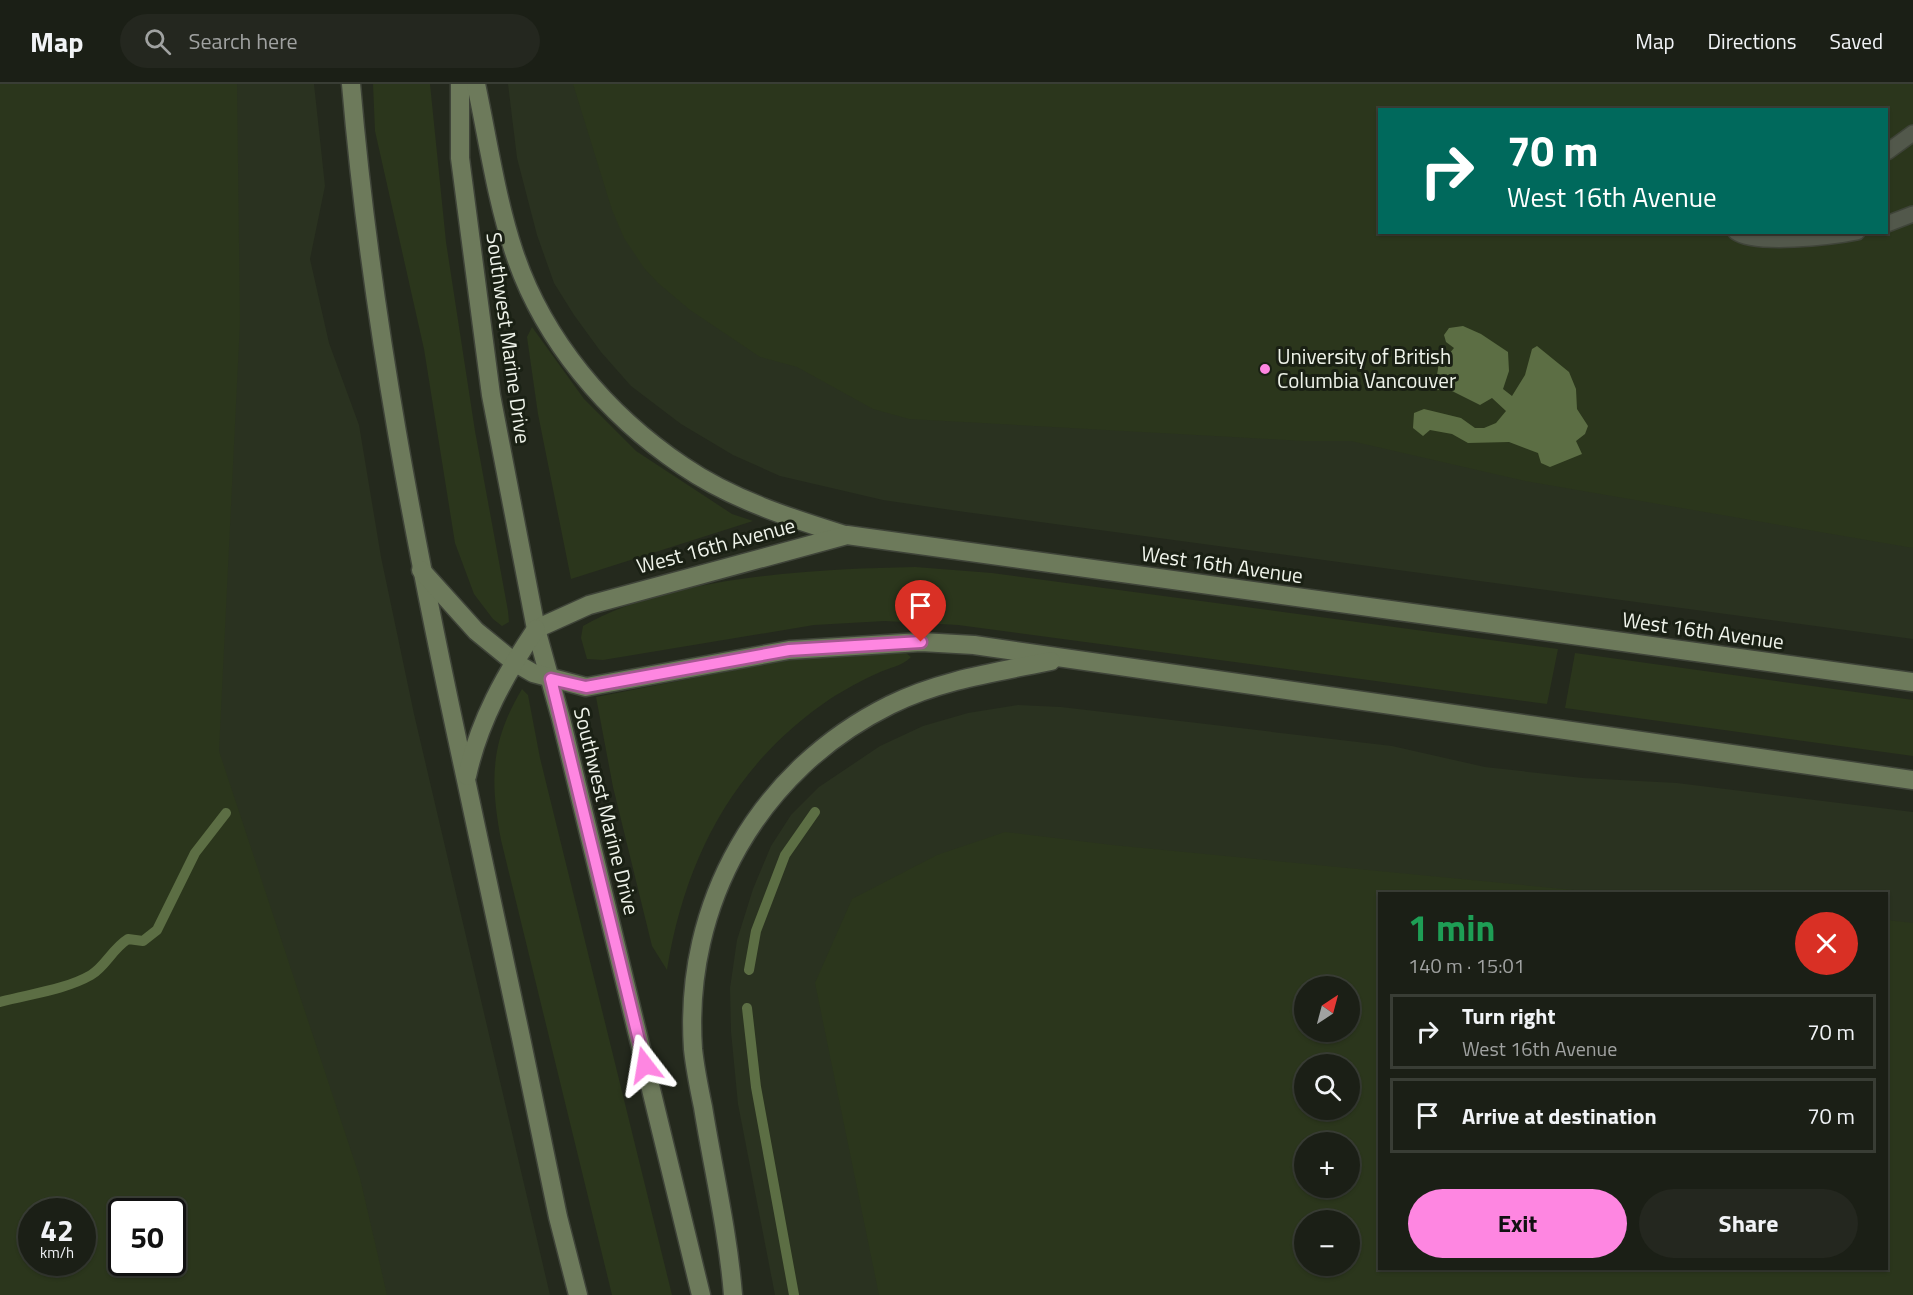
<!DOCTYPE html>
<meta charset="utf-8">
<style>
body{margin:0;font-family:"Titillium Web",sans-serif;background:#24271f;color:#f1f3f6;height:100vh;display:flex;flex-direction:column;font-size:22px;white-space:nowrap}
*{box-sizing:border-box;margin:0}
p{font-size:20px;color:#a0a2a1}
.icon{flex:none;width:33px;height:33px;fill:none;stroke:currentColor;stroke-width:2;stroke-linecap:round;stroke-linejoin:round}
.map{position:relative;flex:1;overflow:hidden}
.details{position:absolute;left:1378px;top:808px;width:510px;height:378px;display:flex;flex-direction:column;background:#1b1f16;border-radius:0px;box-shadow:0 2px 4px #0004,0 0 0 2px #393d35}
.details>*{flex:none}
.hud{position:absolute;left:1378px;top:24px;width:510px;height:126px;border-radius:0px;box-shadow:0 2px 4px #0004,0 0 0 2px #393d35;background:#00695c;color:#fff;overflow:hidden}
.needle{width:39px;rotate:36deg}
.fabs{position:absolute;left:1294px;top:892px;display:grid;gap:12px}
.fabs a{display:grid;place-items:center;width:66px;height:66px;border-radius:50%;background:#1b1f16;box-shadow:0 2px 4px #0004,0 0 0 2px #393d35;font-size:30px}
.speed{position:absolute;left:18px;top:1114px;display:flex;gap:12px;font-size:30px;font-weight:700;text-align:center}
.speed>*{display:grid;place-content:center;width:78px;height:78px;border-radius:50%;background:#1b1f16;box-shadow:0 2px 4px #0004,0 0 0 2px #393d35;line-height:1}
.speed small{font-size:15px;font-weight:400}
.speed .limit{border:3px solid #111;border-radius:9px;background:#fff;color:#111}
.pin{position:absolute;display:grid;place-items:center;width:51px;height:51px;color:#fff;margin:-62px -26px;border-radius:50% 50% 50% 0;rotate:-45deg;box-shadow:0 0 6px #0007}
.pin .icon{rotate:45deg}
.me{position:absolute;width:66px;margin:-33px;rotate:346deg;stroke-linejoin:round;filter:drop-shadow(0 0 4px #0008)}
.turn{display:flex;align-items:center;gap:21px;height:126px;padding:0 30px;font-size:27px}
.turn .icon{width:78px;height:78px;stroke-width:2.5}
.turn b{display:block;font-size:42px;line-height:51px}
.round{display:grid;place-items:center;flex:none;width:63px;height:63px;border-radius:32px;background:#24271f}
.headline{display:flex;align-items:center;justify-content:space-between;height:102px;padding:0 30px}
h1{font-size:36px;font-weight:700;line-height:45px;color:#1e9e55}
.action{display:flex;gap:12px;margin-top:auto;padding:12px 30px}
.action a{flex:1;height:69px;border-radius:36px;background:#fe86e1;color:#111;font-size:24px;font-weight:700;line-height:69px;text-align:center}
.action a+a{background:#24271f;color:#f1f3f6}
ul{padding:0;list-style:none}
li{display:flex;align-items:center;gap:18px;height:75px;margin:0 12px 9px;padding:0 18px;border:3px solid #393d35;border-radius:0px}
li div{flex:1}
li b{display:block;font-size:22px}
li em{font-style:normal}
header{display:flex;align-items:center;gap:36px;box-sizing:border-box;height:84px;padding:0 30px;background:#1b1f16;border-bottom:2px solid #393d35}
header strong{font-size:28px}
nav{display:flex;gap:33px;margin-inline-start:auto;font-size:21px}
.search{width:420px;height:54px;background:#24271f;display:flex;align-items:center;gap:15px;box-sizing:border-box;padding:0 21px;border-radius:33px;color:#a0a2a1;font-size:22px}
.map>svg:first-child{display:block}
</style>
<header>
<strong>Map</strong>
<div class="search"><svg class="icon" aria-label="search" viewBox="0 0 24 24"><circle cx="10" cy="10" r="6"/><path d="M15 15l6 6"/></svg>Search here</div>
<nav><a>Map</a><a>Directions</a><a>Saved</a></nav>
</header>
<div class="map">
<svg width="1913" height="1211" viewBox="0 0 1913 1211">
<rect width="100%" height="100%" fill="#24291d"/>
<g fill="#2a3220" fill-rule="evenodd">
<path d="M0,0H314L325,102L310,175L329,259L359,341L381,473L414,630L550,1211H0ZM32,1128H82V1179H32ZM122,1128H172V1179H122Z"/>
<path d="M508,0H1913V555L965,428L883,416L780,392L733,371L681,340L631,302L601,268L574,231L554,199L537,151L517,74ZM1380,26H1887V148H1380Z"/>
<path d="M1018,621L1061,623L1392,662L1485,683L1583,694L1677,699L1913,728V1211H775L738,1020L731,948L730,904L737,856L753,805L771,762L791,731L819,703L880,662L923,642L968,629ZM1380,810H1887V1185H1380ZM1305,903H1350V948H1305ZM1305,981H1350V1026H1305ZM1305,1059H1350V1104H1305ZM1305,1137H1350V1182H1305Z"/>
</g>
<g fill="#2b361c" fill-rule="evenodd">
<path d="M0,0H237L240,238L219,667L360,1094L387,1211H0ZM32,1128H82V1179H32ZM122,1128H172V1179H122Z"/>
<path d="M373,0H430L446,158L475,347L508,527L509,538L502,542L493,535L474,510L455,459L424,265L375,47Z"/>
<path d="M573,0H1913V464L1525,397L1351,357H1304L909,335L873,325L797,283L760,273L690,226L658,199L644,184L624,154L612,126ZM1380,26H1887V148H1380Z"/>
<path d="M532,243L584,315L636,367L732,430L753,437L571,495L538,330L527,253Z"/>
<path d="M915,483L992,489L1558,565L1547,620L958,541L885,537L814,541L603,576L587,575L581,554L583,542C670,492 815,485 915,483Z"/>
<path d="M882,568L906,569L911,573C903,582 888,584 878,589C862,596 844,606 830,615C734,680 685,774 667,886L652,862L613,703L596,613L791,575Z"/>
<path d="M1575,569L1913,616V672L1565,624Z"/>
<path d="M522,605L528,611L540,674L672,1211H612L501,756C490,696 490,659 522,605Z"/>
<path d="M1005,748L1112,761L1615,810H1380V1185H1887V836L1913,839V1211H879L815,899L852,815L937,771ZM1305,903H1350V948H1305ZM1305,981H1350V1026H1305ZM1305,1059H1350V1104H1305ZM1305,1137H1350V1182H1305Z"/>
</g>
<path fill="#5c6e44" d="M1463,242L1481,250L1508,268L1509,287L1503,305L1512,312L1525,291L1532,265L1537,262L1569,288L1576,305L1577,325L1588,342L1585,350L1576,357L1582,370L1550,383L1541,379L1538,369L1509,358L1468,359L1452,350L1430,346L1423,352L1413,344L1414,329L1424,325L1461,334L1475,344H1484L1496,339L1506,327L1492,314L1480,321L1450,306H1430L1429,300L1437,291L1440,272L1448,271L1454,264L1446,258L1444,251L1449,244Z"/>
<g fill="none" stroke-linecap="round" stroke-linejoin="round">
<g stroke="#5c6e44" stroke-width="10">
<path d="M749,886L756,847L785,771L815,728"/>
<path d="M0,918C29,910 65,906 91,891C106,882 112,865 128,855L143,857L157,846L195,769L226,729"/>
<path d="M747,924L756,1003L794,1211"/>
</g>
<g stroke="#3f4439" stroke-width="18">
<g id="lane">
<path d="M1887,68L1913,49"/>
<path d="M1887,140L1913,130"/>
<path d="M1736,148C1755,162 1832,153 1857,148"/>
</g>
</g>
<g stroke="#3f4439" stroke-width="21">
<g id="secondary">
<path d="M351,0C371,235 416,466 466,696C498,842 528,987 558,1133L578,1211"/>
<path d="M460,0V74L491,311L536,545L561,635L701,1211"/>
<path d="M476,0C488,56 496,114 514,168C543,256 607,331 683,382C731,415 790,434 845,451"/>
<path d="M421,486L476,547L514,578L533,589L586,603L789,566L921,558L974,561L1913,696"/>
<path d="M536,545L589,521L847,451L1913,598"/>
<path d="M467,692C479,637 505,591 536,545"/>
<path d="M733,1211C728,1148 713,1085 703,1023C699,1004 695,984 693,965C683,819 759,686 890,621C940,596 997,588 1051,577"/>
</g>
</g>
<use href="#lane" stroke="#52584b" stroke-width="15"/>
<use href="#secondary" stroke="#6d7a5b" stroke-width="18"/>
</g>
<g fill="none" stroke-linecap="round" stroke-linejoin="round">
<g stroke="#a55792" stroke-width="15">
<path id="route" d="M645,981L551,595L586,603L789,566L921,558"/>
</g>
<use href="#route" stroke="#fe86e1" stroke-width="10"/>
</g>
<circle fill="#fe86e1" stroke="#1a2014" stroke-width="2" cx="1265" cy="285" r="6"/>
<g text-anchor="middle" stroke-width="6" stroke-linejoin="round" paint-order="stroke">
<g font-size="21" fill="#eff3ea" stroke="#1a2014">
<text transform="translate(508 254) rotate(82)" y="7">Southwest Marine Drive</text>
<text transform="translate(716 462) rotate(-15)" y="7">West 16th Avenue</text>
<text transform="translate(1222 481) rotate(8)" y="7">West 16th Avenue</text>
<text transform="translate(1703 547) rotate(8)" y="7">West 16th Avenue</text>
<text transform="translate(606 727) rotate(76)" y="7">Southwest Marine Drive</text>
</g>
<g font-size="21" fill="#eff3ea" stroke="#1a2014" text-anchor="start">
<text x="1277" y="280">University of British<tspan x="1277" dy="24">Columbia Vancouver</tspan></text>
</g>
</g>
</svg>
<div class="fabs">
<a><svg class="needle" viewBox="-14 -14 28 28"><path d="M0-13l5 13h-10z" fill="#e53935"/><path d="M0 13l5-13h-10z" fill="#a0a2a1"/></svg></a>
<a><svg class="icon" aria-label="search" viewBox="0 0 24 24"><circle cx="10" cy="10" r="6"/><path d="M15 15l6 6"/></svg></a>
<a>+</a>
<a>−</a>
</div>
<div class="speed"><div>42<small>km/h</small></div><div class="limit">50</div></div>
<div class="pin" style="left:921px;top:558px;background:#d93025"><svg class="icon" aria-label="arrive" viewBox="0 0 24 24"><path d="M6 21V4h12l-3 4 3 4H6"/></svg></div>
<svg class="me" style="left:645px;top:981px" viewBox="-20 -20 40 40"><path d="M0-17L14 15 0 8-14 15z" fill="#fe86e1" stroke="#fff" stroke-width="4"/></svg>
<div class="hud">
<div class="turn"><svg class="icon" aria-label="right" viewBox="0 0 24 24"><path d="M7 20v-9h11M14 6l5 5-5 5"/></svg><div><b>70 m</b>West 16th Avenue</div></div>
</div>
<section class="details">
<div class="headline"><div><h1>1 min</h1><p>140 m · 15:01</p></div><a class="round" style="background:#d93025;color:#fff"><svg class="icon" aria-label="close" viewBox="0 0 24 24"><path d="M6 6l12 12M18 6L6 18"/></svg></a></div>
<ul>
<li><svg class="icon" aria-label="right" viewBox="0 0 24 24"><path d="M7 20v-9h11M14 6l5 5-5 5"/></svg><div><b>Turn right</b><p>West 16th Avenue</p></div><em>70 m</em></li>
<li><svg class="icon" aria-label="arrive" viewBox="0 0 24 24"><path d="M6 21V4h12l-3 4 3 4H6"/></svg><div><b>Arrive at destination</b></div><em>70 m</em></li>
</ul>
<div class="action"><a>Exit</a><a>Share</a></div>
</section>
</div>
